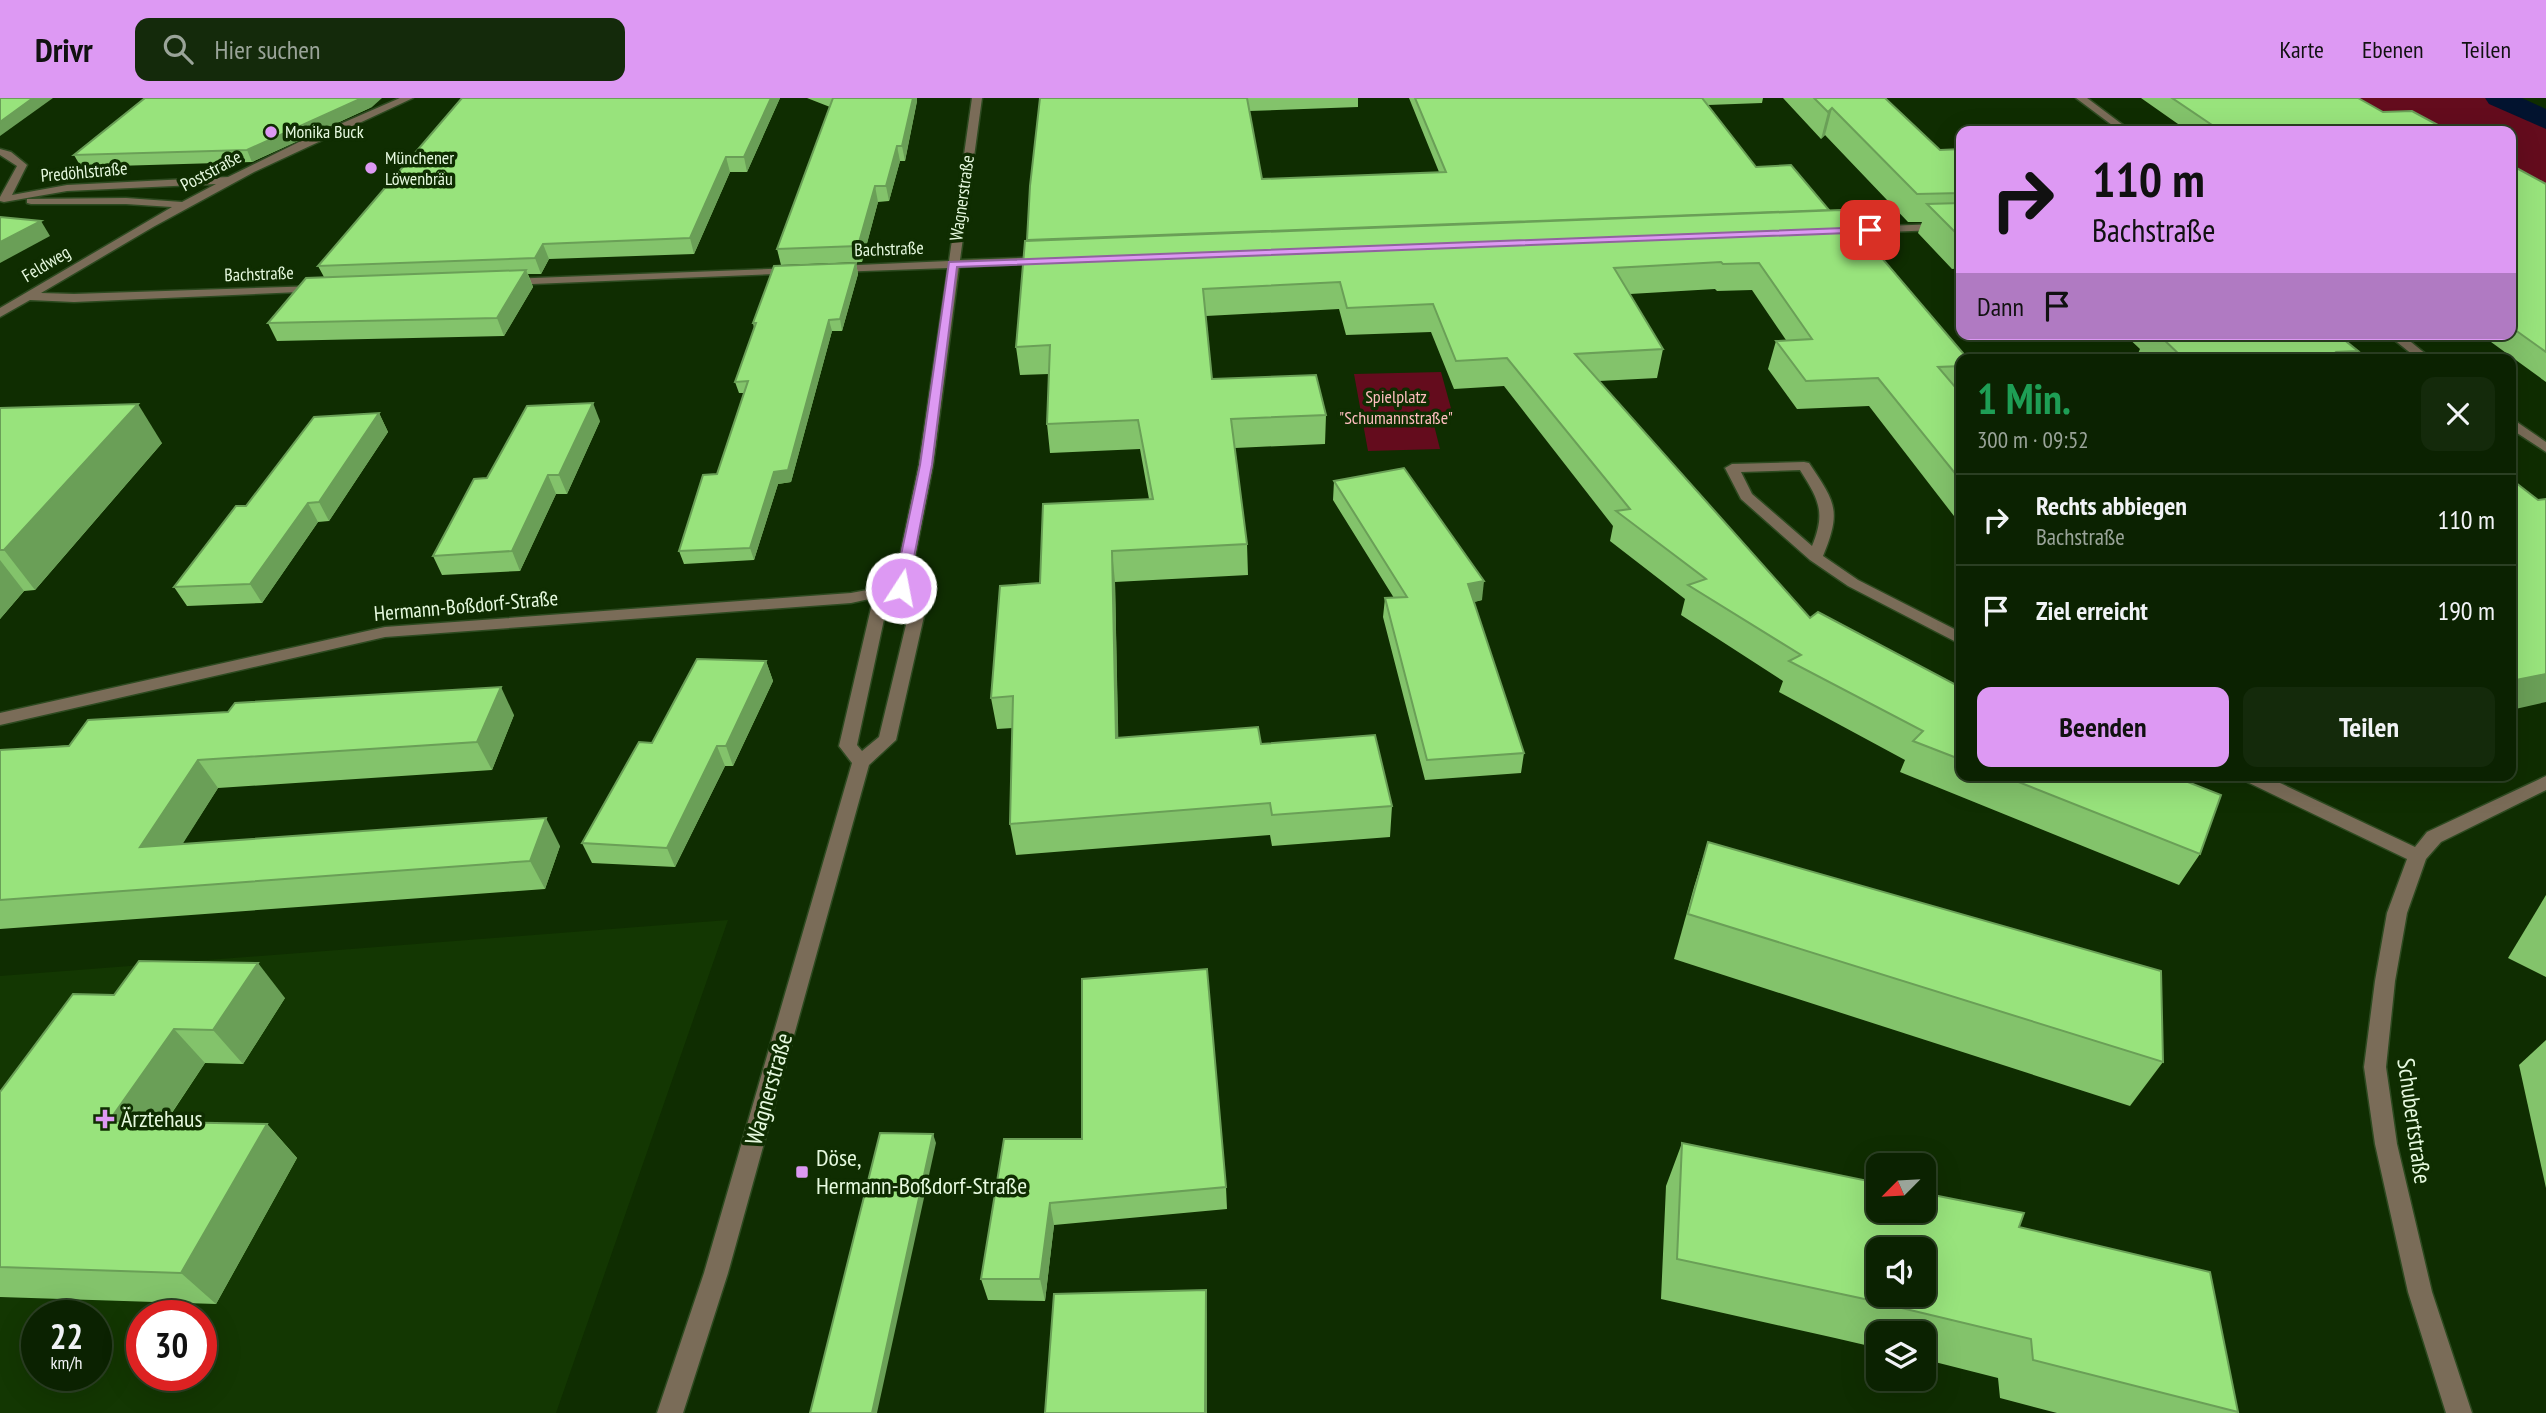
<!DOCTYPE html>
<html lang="de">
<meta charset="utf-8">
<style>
body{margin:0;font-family:"PT Sans Narrow",sans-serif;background:#142a0b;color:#f1f3f6;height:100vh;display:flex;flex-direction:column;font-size:26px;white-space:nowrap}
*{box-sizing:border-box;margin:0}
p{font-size:23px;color:#9aa499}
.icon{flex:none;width:38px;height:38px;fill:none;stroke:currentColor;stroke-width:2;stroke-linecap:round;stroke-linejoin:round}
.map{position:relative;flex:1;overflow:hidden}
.panel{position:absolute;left:1956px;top:256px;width:560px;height:427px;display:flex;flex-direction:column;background:#0b2201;border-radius:14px;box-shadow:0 7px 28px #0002,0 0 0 2px #2b3f23}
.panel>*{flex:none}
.guide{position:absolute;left:1956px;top:28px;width:560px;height:214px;border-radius:14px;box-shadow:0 7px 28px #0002,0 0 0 2px #2b3f23;background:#dd99f3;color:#111;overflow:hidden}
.needle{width:46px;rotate:246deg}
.controls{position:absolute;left:1866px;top:1055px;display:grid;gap:14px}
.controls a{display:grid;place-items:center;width:70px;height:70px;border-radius:14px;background:#0b2201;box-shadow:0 7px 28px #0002,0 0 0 2px #2b3f23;font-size:35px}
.speed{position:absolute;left:21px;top:1202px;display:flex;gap:14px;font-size:35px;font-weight:700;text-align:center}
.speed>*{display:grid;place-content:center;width:91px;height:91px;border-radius:50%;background:#0b2201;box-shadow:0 7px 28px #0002,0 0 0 2px #2b3f23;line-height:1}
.speed small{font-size:18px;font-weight:400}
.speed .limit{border:10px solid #d22;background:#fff;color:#111}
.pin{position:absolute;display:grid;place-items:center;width:60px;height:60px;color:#fff;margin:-30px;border-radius:14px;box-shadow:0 4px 10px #0006}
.me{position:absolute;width:77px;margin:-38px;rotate:11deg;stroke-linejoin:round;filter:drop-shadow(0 0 5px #0008)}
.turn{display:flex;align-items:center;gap:24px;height:147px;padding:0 21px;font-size:32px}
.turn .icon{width:91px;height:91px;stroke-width:2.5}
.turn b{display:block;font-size:49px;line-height:60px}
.then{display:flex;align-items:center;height:66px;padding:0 21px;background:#0003;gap:14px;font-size:26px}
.round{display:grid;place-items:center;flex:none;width:74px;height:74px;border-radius:14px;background:#142a0b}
.headline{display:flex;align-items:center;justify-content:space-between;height:119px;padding:0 21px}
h1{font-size:42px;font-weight:700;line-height:52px;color:#1e9e55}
.cta{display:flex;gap:14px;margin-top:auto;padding:14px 21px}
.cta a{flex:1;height:80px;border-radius:14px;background:#dd99f3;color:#111;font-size:28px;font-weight:700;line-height:80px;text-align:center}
.cta a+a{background:#142a0b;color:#f1f3f6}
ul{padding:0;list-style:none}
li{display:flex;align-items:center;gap:21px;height:91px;padding:0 21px;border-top:2px solid #2b3f23}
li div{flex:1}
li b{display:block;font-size:26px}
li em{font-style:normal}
header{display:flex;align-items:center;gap:42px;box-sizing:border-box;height:98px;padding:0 35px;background:#dd99f3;color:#111}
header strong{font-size:33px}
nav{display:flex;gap:38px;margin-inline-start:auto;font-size:24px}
.search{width:490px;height:63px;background:#142a0b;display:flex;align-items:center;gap:18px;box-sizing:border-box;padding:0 24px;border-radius:14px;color:#9aa499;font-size:26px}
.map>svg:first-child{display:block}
</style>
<header>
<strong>Drivr</strong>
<div class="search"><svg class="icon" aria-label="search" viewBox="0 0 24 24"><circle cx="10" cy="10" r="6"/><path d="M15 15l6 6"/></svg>Hier suchen</div>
<nav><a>Karte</a><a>Ebenen</a><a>Teilen</a></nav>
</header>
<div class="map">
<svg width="2546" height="1315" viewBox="0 0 2546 1315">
<rect width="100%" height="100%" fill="#0f2d01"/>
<path fill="#133702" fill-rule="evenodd" d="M728,822L556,1315H0V878ZM37,1218H96V1278H37ZM142,1218H201V1278H142Z"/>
<g fill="#640c1d">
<path d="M2358,0H2491L2546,26V102L2511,83V33H2419Z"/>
<path d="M1441,274L1452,314L1431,315L1440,351L1368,353L1354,276Z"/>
</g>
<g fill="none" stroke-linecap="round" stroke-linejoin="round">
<path fill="#02132f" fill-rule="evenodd" d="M2485,0H2522L2546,11V31L2489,6Z"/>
<g stroke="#2d4a20" stroke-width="3">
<g id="minor">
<path d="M400,0H413L254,74L153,129L41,195L74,196L318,188L322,189V193L74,204L30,202L0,219V210L172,109L126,106H31L27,105V101L126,100L182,104L216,86L67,93L4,104L0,103V99L17,68L0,57V51L11,54L27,67L12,97L67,87L228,79L299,44Z"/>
<path d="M972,0H982L960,162L1045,159L1051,162L1045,165L959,169L933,367L909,489L927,505L896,642L869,667L728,1175L683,1315H657L704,1175L852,665L839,648L871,510L883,498L851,505L385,539L0,627V615L385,529L851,495L894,487L919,367L948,170L836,174L830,171L836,168L949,163ZM901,498L911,506L879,639L862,653L857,647L886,512Z"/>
<path d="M2076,0H2087L2131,33H2120Z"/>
<path d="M1962,125V131L1836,136L1831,133L1836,130Z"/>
<path d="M794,170L798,171V175L507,187L501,184L507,181Z"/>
<path d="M2387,236H2401L2432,261H2418Z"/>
<path d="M2511,320L2546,344V354L2511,331Z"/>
<path d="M1804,364L1809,365C1835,404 1842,412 1823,458L1858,482L1962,535V547L1848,488L1810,462L1741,401L1725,370L1732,366ZM1800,372C1819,402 1826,414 1812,448L1752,396L1741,374Z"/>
<path d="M2238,677H2263L2415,749L2427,734L2546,678V692L2441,744L2426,761L2407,815L2395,883L2386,969L2397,1046L2432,1194L2472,1315H2446L2408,1194L2375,1046L2364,969L2375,883L2387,815L2407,761L2241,681Z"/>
</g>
</g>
<use href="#minor" fill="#7a6c58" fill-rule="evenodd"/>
</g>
<g fill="#83c36b">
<path d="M462,0H780L747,74H730L694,156L549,161L541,176H528L533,189L504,238L277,243L268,225L324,179L318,168Z"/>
<path d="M807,0H917V3L905,63H900L889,103L878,104L862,164L781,167L777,151L830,9Z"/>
<path d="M1040,0H1358V9L1249,13L1262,81L1439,74L1409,0H1763L1762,5L1708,7L1756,69L1829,112L1962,261V418H1954L1869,308L1797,311L1768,271L1776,243L1786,242L1752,192L1717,193L1715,191L1630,196L1663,251L1657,280L1599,283L1810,520L1962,590V677H2170L2200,756L2179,787L1900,674L1905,662L1779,594L1783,583L1681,517L1685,501L1610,443L1613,428L1504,288L1454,291L1431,234L1346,237L1339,211L1206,218L1212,281L1326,317L1325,346L1235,350L1247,446L1248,477L1115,484L1118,639L1261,646L1392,708L1390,739L1272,748L1270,737L1016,757L1010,726L1013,630L997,631L991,600L1040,485L1149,401L1140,351L1050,355L1047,326L1049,276L1020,277L1016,249L1027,143Z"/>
<path d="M1783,0H1885L1940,52L1962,51V170L1952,171L1918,135L1922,124H1908L1825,37L1821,41Z"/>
<path d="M2141,0H2358L2383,14L2449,33H2188Z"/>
<path d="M372,9L252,64L81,69L74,57Z"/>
<path d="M2511,67L2546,86V284L2480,236H2511Z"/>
<path d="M856,165L858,176L842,233H832L791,384L778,386L754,462L684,466L679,453L717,376L744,295H739L735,284L754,230L753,225Z"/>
<path d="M2124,236H2337L2358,253L2354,261H2137L2136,260L2140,251Z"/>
<path d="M0,310L162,345L35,492L24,493L0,521Z"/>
<path d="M379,315L388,334L329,423L318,424L262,505L187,508L174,489L246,408Z"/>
<path d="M600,323L567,396H556L520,473L442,477L433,458L487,380Z"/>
<path d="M1334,383L1482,502L1474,504L1524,655L1521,675L1425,682L1383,519L1385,500H1394L1333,402Z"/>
<path d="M766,563L773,583L733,668H725L675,769L592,765L582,745L652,645Z"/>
<path d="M514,617L492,672L218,690L182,746L560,748L545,791L0,831V652Z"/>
<path d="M1708,744L2163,964L2130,1008L1674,861L1694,789Z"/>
<path d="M2546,797V879L2508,860Z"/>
<path d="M114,897L285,900L243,966L205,965L166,1024L267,1026L297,1060L216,1206L0,1199V994Z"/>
<path d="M2546,942V1090L2519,967Z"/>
<path d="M1004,1041L1226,1089L1227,1111L1054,1127L1045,1203L988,1202L981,1181Z"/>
<path d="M1682,1045L2019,1129L2238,1314L2237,1315H2057L2000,1300L1998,1280L1923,1261V1236H1878V1250L1835,1240L1661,1201L1666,1088Z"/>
</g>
<g fill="#6a9f57">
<path d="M33,0H53L0,38V24Z"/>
<path d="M362,0H382L372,9L252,64L247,52Z"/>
<path d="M771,0H780L747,74L744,59Z"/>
<path d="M911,0H917V3L905,63L902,48Z"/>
<path d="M1832,10L1825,37L1821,41L1828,14Z"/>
<path d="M897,48L900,63L889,103L886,88Z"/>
<path d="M726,59L730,74L694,156L690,140Z"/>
<path d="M875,88L878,104L862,164L858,148Z"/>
<path d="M41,123L50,138L0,165V144Z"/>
<path d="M543,146L549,161L541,176L535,160Z"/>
<path d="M856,165L858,176L842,233L840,221Z"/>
<path d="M526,172L533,189L504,238L497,220Z"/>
<path d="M829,222L832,233L791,384L778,386L754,462L750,450L774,374Z"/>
<path d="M593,305L600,323L567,396L559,377Z"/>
<path d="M138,306L162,345L35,492L4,452Z"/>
<path d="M379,315L388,334L329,423L319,404Z"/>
<path d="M548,377L556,396L520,473L512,453Z"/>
<path d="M308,405L318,424L262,505L250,486Z"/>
<path d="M1112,453L1115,484L1119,671L1116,640Z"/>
<path d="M0,462L24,493L0,521Z"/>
<path d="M1484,483L1482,502L1466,506L1468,486Z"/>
<path d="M766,563L773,583L733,668L726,648Z"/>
<path d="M2546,576V604L2511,612V583Z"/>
<path d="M501,589L514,617L492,672L477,644Z"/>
<path d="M717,648L725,668L675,769L667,750Z"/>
<path d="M198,662L218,690L163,777L140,749Z"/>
<path d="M546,720L560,748L545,791L530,763Z"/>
<path d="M258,865L285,900L243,966L213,932Z"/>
<path d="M174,931L205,965L144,1056L109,1023Z"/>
<path d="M267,1026L297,1060L216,1206L181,1175Z"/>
<path d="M933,1036L936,1045L877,1315H872Z"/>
<path d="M1050,1105L1054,1127L1045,1203L1040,1181Z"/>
<path d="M1206,1192L1207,1216V1315H1205Z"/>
</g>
<g fill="#98e37c" stroke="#6a9f57" stroke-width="2" fill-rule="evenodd">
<path d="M0,0H33L0,24Z"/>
<path d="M145,0H362L247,52L74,57Z"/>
<path d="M462,0H771L744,59H726L690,140L543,146L535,160L318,168Z"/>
<path d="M833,0H913L902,48H897L886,88H875L858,148L777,151Z"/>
<path d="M1040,0H1247L1262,81L1446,74L1415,0H1702L1756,69L1791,67L1829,112L1027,142L1030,88Z"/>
<path d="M1814,0H1885L1940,52L1962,51V95L1917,96L1832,10L1828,14Z"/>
<path d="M2172,0H2358L2383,14L2412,13L2449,33H2221Z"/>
<path d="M2511,67L2546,86V254L2511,229Z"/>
<path d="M1962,105V141L1927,106Z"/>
<path d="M1841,112L1968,261H1962V268L1938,269L1962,297V384L1878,280L1806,283L1776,243L1812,241L1759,165L1723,166L1721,164L1614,170L1663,251L1575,256L1810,520L1818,514L1962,590V662L1913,643L1923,633L1789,563L1801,557L1688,487L1706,481L1616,413L1630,411L1507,260L1456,263L1433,206L1347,210L1340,184L1203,191L1212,281L1316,277L1326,317L1231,321L1247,446L1112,453L1116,640L1258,629L1261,646L1375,637L1392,708L1272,717L1270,705L1010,726L1013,598L991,600L1000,488L1040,485L1043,406L1153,401L1138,322L1047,326L1050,247L1016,249L1025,143Z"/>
<path d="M0,119L41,123L0,144Z"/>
<path d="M856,165L840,221L829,222L788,372L774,374L750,450L679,453L703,377L717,376L748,283L735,284L756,225H753L774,168Z"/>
<path d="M526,172L497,220L268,225L306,180Z"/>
<path d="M2158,236H2337L2358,253L2337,254L2345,261H2184Z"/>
<path d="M593,305L559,377H548L512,453L433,458L474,381L487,380L527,308Z"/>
<path d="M138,306L4,452H0V310Z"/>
<path d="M379,315L319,404L308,405L250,486L174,489L236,408H246L314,319Z"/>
<path d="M1404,370L1484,483L1468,486L1524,655L1427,662L1385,500L1407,499L1334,383Z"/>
<path d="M2511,381L2538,402L2546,401V576L2511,583Z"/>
<path d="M697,561L766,563L726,648H717L667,750L582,745L639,644L652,645Z"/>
<path d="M501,589L477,644L198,662L140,749L546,720L530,763L0,802V652L69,648L88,622L228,614L235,605Z"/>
<path d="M2001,677H2170L2221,697L2200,756Z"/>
<path d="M1708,744L2161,873L2163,964L1688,816Z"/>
<path d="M139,863L258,865L213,932L174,931L109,1023L267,1026L181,1175L0,1169V994L73,896L114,897Z"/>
<path d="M1207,871L1226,1089L1050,1105L1040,1181H981L1004,1041H1082V881Z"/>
<path d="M880,1035L933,1036L872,1315H810Z"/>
<path d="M1682,1045L1878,1085V1113H1923V1095L2024,1115L2019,1129L2210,1174L2238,1314L2033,1262L2031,1241L1860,1200L1677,1161ZM1878,1152H1923V1197H1878Z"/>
<path d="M1206,1192L1205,1315H1045L1054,1196Z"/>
</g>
<path fill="#dd99f3" stroke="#90639e" stroke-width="2" d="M1870,129L1875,132L1874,134L957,169L932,367L908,490L901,494L894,490L920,367L949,164Z"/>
<g fill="#dd99f3" stroke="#0f2d01" stroke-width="2.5">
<circle cx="271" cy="34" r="7"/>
<circle cx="371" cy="70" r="7"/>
<path d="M101.5 1010.5h7v7h7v7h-7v7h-7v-7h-7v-7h7z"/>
<rect x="795" y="1067" width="14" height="14" rx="3.5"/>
</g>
<g text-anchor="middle" stroke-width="7" stroke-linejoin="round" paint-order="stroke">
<g font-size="18" fill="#e6f9df" stroke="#0f2d01" text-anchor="start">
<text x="285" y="40">Monika Buck</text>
<text x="385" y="66">Münchener<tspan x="385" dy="21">Löwenbräu</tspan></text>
</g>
<g font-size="18" fill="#e6f9df" stroke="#0f2d01">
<text transform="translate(211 73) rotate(-28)" y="6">Poststraße</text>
<text transform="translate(84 74) rotate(-5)" y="6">Predöhlstraße</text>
<text transform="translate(962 100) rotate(-82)" y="6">Wagnerstraße</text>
<text transform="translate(889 151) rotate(-2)" y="6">Bachstraße</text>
<text transform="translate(46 166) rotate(-31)" y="6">Feldweg</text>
<text transform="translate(259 176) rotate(-2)" y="6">Bachstraße</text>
</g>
<g font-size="18" fill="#febebf" stroke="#0f2d01">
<text x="1396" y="305">Spielplatz<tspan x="1396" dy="21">"Schumannstraße"</tspan></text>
</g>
<g font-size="21" fill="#e6f9df" stroke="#0f2d01">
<text transform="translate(466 508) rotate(-5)" y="7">Hermann-Boßdorf-Straße</text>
</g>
<g font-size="24" fill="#e6f9df" stroke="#0f2d01">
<text transform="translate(769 991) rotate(-74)" y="8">Wagnerstraße</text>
<text transform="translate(2414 1023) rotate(82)" y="8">Schubertstraße</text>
</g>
<g font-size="24" fill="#e6f9df" stroke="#0f2d01" text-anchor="start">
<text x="121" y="1029">Ärztehaus</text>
<text x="816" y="1068">Döse,<tspan x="816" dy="28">Hermann-Boßdorf-Straße</tspan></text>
</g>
</g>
</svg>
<div class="controls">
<a><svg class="needle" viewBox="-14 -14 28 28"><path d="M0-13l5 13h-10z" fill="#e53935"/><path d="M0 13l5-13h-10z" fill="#9aa499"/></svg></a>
<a><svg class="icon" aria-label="sound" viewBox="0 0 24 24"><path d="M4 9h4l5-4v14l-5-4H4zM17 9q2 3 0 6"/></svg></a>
<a><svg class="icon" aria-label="layers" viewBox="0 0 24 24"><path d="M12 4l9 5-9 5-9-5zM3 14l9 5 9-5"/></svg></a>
</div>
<div class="speed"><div>22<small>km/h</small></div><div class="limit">30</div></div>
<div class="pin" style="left:1870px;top:132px;background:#d93025"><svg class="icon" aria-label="arrive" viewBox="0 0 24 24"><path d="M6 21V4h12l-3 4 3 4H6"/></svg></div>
<svg class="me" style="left:901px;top:490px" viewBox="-20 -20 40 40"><circle r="17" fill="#dd99f3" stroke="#fff" stroke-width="3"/><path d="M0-11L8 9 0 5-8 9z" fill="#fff"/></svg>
<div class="guide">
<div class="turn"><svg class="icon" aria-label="right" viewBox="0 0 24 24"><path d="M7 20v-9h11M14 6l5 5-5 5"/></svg><div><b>110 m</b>Bachstraße</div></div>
<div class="then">Dann<svg class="icon" aria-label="arrive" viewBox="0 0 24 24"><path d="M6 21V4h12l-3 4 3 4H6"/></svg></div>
</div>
<section class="panel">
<div class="headline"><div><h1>1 Min.</h1><p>300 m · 09:52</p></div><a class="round"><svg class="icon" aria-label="close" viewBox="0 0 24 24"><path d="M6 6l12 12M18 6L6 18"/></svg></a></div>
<ul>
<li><svg class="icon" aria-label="right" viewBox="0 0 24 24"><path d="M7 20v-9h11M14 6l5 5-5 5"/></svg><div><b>Rechts abbiegen</b><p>Bachstraße</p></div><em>110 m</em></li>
<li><svg class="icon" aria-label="arrive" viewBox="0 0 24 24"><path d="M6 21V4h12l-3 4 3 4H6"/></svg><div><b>Ziel erreicht</b></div><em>190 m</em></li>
</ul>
<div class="cta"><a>Beenden</a><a>Teilen</a></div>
</section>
</div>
